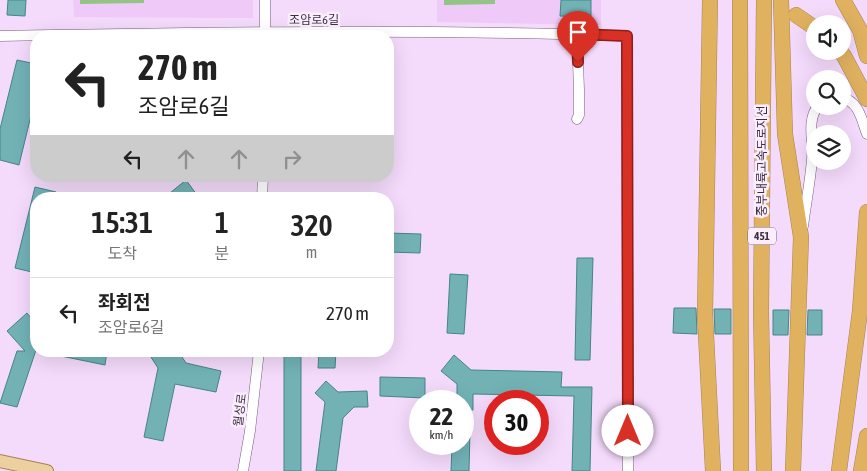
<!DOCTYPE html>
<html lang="ko">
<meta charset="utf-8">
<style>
body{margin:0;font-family:"Asap Condensed","Noto Sans KR",sans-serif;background:#f2f2f2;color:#222;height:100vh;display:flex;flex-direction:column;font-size:19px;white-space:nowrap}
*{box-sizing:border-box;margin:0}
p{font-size:16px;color:#767676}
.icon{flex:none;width:28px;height:28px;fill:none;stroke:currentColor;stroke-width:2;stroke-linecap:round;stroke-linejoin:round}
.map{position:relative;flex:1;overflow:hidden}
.drawer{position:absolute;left:30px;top:192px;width:364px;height:165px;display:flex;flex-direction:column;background:#fff;border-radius:20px;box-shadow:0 5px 20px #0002}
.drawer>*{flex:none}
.guide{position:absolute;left:30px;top:30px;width:364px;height:152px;border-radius:20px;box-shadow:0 5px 20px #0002;background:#fff;color:#222;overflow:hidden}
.tools{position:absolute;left:806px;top:15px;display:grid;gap:10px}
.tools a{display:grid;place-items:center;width:45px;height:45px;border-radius:50%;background:#fff;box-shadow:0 5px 20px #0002;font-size:25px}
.speed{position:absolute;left:409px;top:390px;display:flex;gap:10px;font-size:25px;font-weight:700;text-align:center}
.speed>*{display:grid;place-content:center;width:65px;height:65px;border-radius:50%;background:#fff;box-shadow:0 5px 20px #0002;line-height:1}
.speed small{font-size:12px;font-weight:400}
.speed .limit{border:8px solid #d22;background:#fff;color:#111}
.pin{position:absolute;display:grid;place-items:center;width:42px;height:42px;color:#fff;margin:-51px -21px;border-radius:50% 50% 50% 0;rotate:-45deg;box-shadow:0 0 5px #0007}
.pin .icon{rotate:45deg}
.me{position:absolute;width:55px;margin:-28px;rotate:0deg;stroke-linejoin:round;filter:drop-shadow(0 0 4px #0008)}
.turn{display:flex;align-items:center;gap:18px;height:105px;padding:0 25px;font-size:22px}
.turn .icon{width:65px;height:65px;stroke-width:2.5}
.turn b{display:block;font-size:35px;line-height:42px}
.lanes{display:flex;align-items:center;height:48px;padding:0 25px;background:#0003;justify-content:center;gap:25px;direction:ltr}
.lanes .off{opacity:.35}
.eta{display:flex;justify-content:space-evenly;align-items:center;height:85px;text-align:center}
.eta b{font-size:30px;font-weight:600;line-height:35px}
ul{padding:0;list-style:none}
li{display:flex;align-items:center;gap:15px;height:70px;padding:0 25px;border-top:1px solid #e0e0e0}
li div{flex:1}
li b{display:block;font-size:19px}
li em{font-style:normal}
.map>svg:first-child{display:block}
</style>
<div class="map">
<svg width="867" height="471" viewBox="0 0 867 471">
<rect width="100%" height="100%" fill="#f4dafb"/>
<g fill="#efc9f8">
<path d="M73,0H253V18L74,17Z"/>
<path d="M437,0H601V25L437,22Z"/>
</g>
<g fill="#93c486">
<path d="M80,0H144V3L80,4Z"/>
<path d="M444,0H495V4L444,5Z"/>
<path d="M191,176H244V180Z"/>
</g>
<g fill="#72b2b5" stroke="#458588">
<path d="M8,0H26L25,16L7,15Z"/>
<path d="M561,0H591V17L560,16Z"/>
<path d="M17,60L36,64V95L19,165L0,160V129Z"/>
<path d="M186,180L200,199H175L170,193Z"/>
<path d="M35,187L56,192L54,199H36V273L15,268Z"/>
<path d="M388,233L421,234L420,253L388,252Z"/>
<path d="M577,258H593L590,360H575Z"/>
<path d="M450,274L468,275L464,334L447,333Z"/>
<path d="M674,308H696L697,334L673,333Z"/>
<path d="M714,309H731V334H715Z"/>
<path d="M773,310H789L788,335H773Z"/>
<path d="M808,310H822V335H807Z"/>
<path d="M27,313L36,324V350L17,407L0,403L17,351H25L7,331Z"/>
<path d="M56,351H107L105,365L56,355Z"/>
<path d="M147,351H178L186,363L221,371L216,392L175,384L163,441L144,437L158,368Z"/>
<rect x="284" y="351" width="17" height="120"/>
<path d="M319,351H336L335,368H318Z"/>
<path d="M454,355L471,370L562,372L561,387H592L590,471H572L574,396L473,394V410H462V401H457V384L441,371Z"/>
<path d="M380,377L425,378V398L380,396Z"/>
<path d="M326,381L338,392L367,391L368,407H354L343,418L336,471H316L325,402L315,393Z"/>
<path d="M462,431H470L469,471H451L452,444H462Z"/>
</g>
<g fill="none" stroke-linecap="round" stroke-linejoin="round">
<g stroke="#795c81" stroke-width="11">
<g id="minor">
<path d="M265,0V36"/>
<path d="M0,36C209,32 418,29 627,36L628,471"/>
<path d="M842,98C859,101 862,121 867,134"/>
<path d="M577,119L579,115V90L577,34"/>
<path d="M262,199L263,176"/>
<path d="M803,226C806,204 810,182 812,160C814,142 806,121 818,106"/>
<path d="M243,471L250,431L259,351"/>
</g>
</g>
<g stroke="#a78454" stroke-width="14">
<path id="major" d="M0,461L47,471"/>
</g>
<g stroke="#a78454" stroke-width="16">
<g id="highway">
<path d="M710,0L705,315L713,471"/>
<path d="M740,0L741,471"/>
<path d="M764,0L761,312L764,471"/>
<path d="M781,0L785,134L801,237L793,471"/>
<path d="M843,0L860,30L867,56"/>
<path d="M796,15L815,28"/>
<path d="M840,51L844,56L867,99"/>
<path d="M839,471L860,311L867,212"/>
<path d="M861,471L867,436"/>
</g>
</g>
<use href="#minor" stroke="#fff" stroke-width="10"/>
<use href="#major" stroke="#ecd09f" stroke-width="12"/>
<use href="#highway" stroke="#e0b15f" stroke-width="15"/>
</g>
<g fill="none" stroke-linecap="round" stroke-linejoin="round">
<g stroke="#8d1f18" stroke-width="12">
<path id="route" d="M578,62L577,34L627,36L628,431"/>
</g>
<use href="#route" stroke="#d93025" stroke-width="9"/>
</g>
<g text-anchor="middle" stroke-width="5" stroke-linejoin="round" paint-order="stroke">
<rect fill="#faedfd" stroke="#756878" stroke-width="1" x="748" y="227.5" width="28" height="17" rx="4"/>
<g font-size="11" font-weight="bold" fill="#3c2f3f">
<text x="762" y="240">451</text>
</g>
<g font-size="12" fill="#3c2f3f" stroke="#faedfd">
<text x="314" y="24">조암로6길</text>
<text transform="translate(762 161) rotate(-90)" y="4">중부내륙고속도로지선</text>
<text transform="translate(240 410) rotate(-83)" y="4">월성로</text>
</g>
</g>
</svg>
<div class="tools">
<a><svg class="icon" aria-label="sound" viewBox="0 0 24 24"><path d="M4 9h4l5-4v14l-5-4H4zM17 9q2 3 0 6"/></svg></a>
<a><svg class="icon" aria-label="search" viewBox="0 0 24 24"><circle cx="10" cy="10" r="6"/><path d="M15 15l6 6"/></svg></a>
<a><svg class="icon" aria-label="layers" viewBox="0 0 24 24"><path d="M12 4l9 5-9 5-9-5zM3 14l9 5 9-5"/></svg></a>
</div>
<div class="speed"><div>22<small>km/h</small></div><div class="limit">30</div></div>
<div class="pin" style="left:578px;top:62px;background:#d93025"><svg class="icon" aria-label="arrive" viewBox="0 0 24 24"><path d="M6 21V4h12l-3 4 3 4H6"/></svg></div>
<svg class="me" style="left:628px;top:431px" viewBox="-20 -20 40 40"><circle r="19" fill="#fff"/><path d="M0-13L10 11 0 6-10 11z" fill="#d93025"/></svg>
<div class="guide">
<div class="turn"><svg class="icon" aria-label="left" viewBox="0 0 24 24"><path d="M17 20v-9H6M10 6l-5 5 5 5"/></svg><div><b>270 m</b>조암로6길</div></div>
<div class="lanes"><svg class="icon" aria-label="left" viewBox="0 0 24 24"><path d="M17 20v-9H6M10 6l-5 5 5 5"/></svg><svg class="icon off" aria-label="ahead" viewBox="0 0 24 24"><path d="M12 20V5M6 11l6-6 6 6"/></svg><svg class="icon off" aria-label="ahead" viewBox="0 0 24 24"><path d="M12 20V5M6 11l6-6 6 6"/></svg><svg class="icon off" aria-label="right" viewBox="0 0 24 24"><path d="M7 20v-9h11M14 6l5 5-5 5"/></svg></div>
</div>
<section class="drawer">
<div class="eta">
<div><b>15:31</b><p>도착</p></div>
<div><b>1</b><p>분</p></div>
<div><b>320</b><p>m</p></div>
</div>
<ul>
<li><svg class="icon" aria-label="left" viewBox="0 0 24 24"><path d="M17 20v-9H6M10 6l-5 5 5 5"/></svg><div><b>좌회전</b><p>조암로6길</p></div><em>270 m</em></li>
</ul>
</section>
</div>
